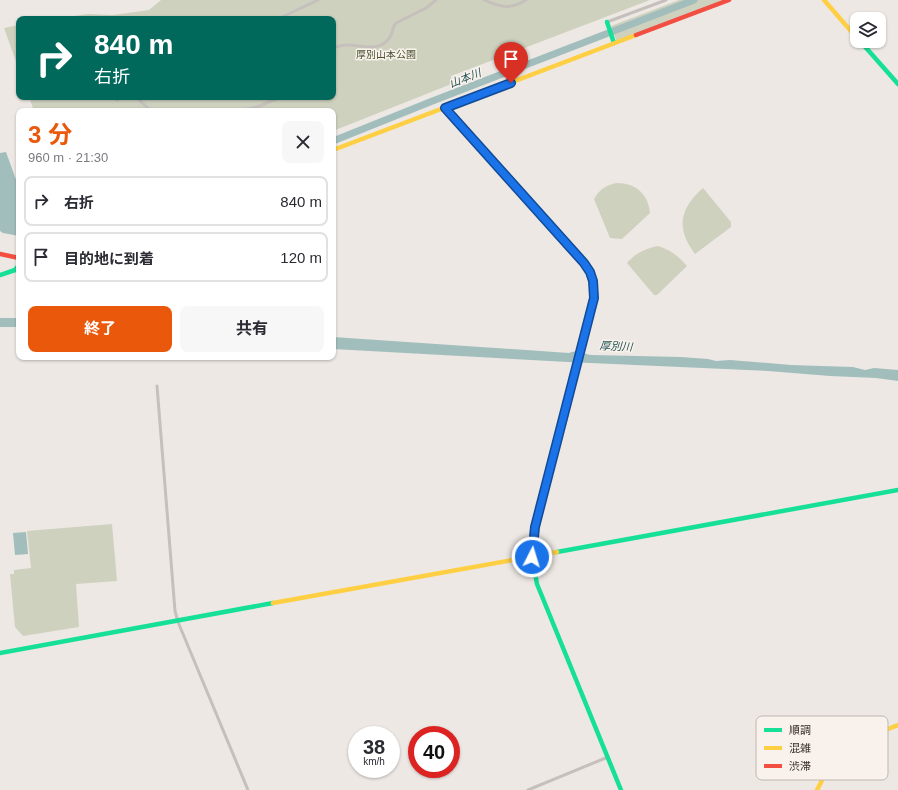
<!DOCTYPE html>
<html lang="ja">
<meta charset="utf-8">
<style>
body{margin:0;font-family:Arial,"Noto Sans JP",sans-serif;background:#f7f7f7;color:#2b2b33;height:100vh;display:flex;flex-direction:column;font-size:15px;white-space:nowrap}
*{box-sizing:border-box;margin:0}
p{font-size:13px;color:#7c7c81}
.icon{flex:none;width:22px;height:22px;fill:none;stroke:currentColor;stroke-width:2;stroke-linecap:round;stroke-linejoin:round}
.map{position:relative;flex:1;overflow:hidden}
.side{position:absolute;left:16px;top:108px;width:320px;height:252px;display:flex;flex-direction:column;background:#fff;border-radius:8px;box-shadow:0 1px 3px #0004}
.side>*{flex:none}
.top-card{position:absolute;left:16px;top:16px;width:320px;height:84px;border-radius:8px;box-shadow:0 1px 3px #0004;background:#00695c;color:#fff;overflow:hidden}
.tools{position:absolute;left:850px;top:12px;display:grid;gap:8px}
.tools a{display:grid;place-items:center;width:36px;height:36px;border-radius:8px;background:#fff;box-shadow:0 1px 3px #0004;font-size:20px}
.speed{position:absolute;left:348px;top:726px;display:flex;gap:8px;font-size:20px;font-weight:700;text-align:center}
.speed>*{display:grid;place-content:center;width:52px;height:52px;border-radius:50%;background:#fff;box-shadow:0 1px 3px #0004;line-height:1}
.speed small{font-size:10px;font-weight:400}
.speed .limit{border:6px solid #d22;background:#fff;color:#111}
.pin{position:absolute;display:grid;place-items:center;width:34px;height:34px;color:#fff;margin:-41px -17px;border-radius:50% 50% 50% 0;rotate:-45deg;box-shadow:0 0 4px #0007}
.pin .icon{rotate:45deg}
.me{position:absolute;width:44px;margin:-22px;rotate:5deg;stroke-linejoin:round;filter:drop-shadow(0 0 3px #0008)}
.turn{display:flex;align-items:center;gap:14px;height:84px;padding:0 12px;font-size:18px}
.turn .icon{width:52px;height:52px;stroke-width:2.5}
.turn b{display:block;font-size:28px;line-height:34px}
.round{display:grid;place-items:center;flex:none;width:42px;height:42px;border-radius:8px;background:#f7f7f7}
.headline{display:flex;align-items:center;justify-content:space-between;height:68px;padding:0 12px}
h1{font-size:24px;font-weight:700;line-height:30px;color:#ea580c}
.action{display:flex;gap:8px;margin-top:auto;padding:8px 12px}
.action a{flex:1;height:46px;border-radius:8px;background:#ea580c;color:#fff;font-size:16px;font-weight:700;line-height:46px;text-align:center}
.action a+a{background:#f7f7f7;color:#2b2b33}
ul{padding:0;list-style:none}
li{display:flex;align-items:center;gap:12px;height:50px;margin:0 8px 6px;padding:0 4px;border:2px solid #e1e1e2;border-radius:8px}
li div{flex:1}
li b{display:block;font-size:15px}
li em{font-style:normal}
.map>svg:first-child{display:block}
</style>
<div class="map">
<svg width="898" height="790" viewBox="0 0 898 790">
<rect width="100%" height="100%" fill="#ede8e4"/>
<g fill="#cfd1bf">
<path d="M161,0H650L451,76V82L449,85L333,131V111H34L29,97H333V19H55L87,14L113,15L149,10Z"/>
<path d="M679,0H725L617,42L611,26Z"/>
<path d="M19,25V70L4,28Z"/>
<path d="M617,183C636,183 648,194 650,213L622,239L610,238L594,199C600,189 606,185 617,183Z"/>
<path d="M703,188L731,222V227L695,254C676,229 679,209 703,188Z"/>
<path d="M658,246C671,250 678,256 687,266L657,295H654L627,263C636,253 644,249 658,246Z"/>
<path d="M112,524L117,581L76,584L79,627L23,636L15,627L10,574H14V570L31,568L27,531Z"/>
</g>
<g fill="#a1bebd">
<path d="M6,152L19,188V236L3,233L0,231V153Z"/>
<rect x="0" y="318" width="19" height="9"/>
<path d="M333,337L569,353C580,349 582,354 592,355L681,357L708,359L716,361L730,360L791,365L853,367L865,370L874,368L898,370V381L876,378L830,376L768,371L568,362L333,349Z"/>
<path d="M26,532L28,554L15,555L13,533Z"/>
</g>
<g fill="none" stroke-linecap="round" stroke-linejoin="round">
<path stroke="#a1bebd" stroke-width="7" d="M333,141L430,102L694,0"/>
<g stroke="#c6c0bc" stroke-width="3">
<path d="M484,0C500,7 510,10 526,0"/>
<path d="M278,19L318,0"/>
<path d="M607,22L666,0"/>
<path d="M333,48C337,47 341,45 345,45C360,44 379,54 390,37C393,33 392,27 396,23L426,8L436,0"/>
<path d="M113,97L117,100L121,97"/>
<path d="M136,97L151,111"/>
<path d="M237,111L257,107L281,97"/>
<path d="M157,386L175,611L178,622L248,790"/>
<path d="M528,790L608,757"/>
</g>
<g stroke="#16e098" stroke-width="4.5">
<path d="M607,22L614,43"/>
<path d="M860,41L898,84"/>
<path d="M0,275L15,270L19,265"/>
<path d="M542,499L535,527L532,557L537,584L621,790"/>
<path d="M557,552L898,490"/>
<path d="M0,653L273,603"/>
</g>
<g stroke="#ffcf43" stroke-width="4.5">
<path d="M824,0L857,38"/>
<path d="M445,108L584,263C591,274 596,288 593,301"/>
<path d="M333,150L636,35"/>
<path d="M273,603L557,552"/>
<path d="M817,790C826,773 833,756 849,744L898,725"/>
</g>
<g stroke="#f24e42" stroke-width="4.5">
<path d="M636,35L729,0"/>
<path d="M0,254L19,258"/>
<path d="M542,499L593,301"/>
</g>
</g>
<g fill="none" stroke-linecap="round" stroke-linejoin="round">
<g stroke="#114b97" stroke-width="10">
<path id="route" d="M511,83L445,108L584,263L590,272L593,281L594,298L535,527L532,557"/>
</g>
<use href="#route" stroke="#1a73e8" stroke-width="7"/>
</g>
<g text-anchor="middle" stroke-width="3" stroke-linejoin="round" paint-order="stroke">
<g font-size="10" fill="#485330" stroke="#f9f2ec">
<text x="386" y="58">厚別山本公園</text>
</g>
<g font-size="11" font-style="italic" fill="#235455" stroke="#f9f2ec">
<text transform="translate(465 78) rotate(-21)" y="4">山本川</text>
<text transform="translate(616 346) rotate(3)" y="4">厚別川</text>
</g>
</g>
<rect x="756" y="716" width="132" height="64" rx="6" fill="#f9f2ec" stroke="#bfb7b2" stroke-width="1"/>
<rect x="764" y="728" width="18" height="4" fill="#16e098"/>
<rect x="764" y="746" width="18" height="4" fill="#ffcf43"/>
<rect x="764" y="764" width="18" height="4" fill="#f24e42"/>
<g font-size="11" fill="#372e2b">
<text x="789" y="734">順調</text>
<text x="789" y="752">混雑</text>
<text x="789" y="770">渋滞</text>
</g>
</svg>
<div class="tools">
<a><svg class="icon" aria-label="layers" viewBox="0 0 24 24"><path d="M12 4l9 5-9 5-9-5zM3 14l9 5 9-5"/></svg></a>
</div>
<div class="speed"><div>38<small>km/h</small></div><div class="limit">40</div></div>
<div class="pin" style="left:511px;top:83px;background:#d93025"><svg class="icon" aria-label="arrive" viewBox="0 0 24 24"><path d="M6 21V4h12l-3 4 3 4H6"/></svg></div>
<svg class="me" style="left:532px;top:557px" viewBox="-20 -20 40 40"><circle r="17" fill="#1a73e8" stroke="#fff" stroke-width="3"/><path d="M0-11L8 9 0 5-8 9z" fill="#fff"/></svg>
<div class="top-card">
<div class="turn"><svg class="icon" aria-label="right" viewBox="0 0 24 24"><path d="M7 20v-9h11M14 6l5 5-5 5"/></svg><div><b>840 m</b>右折</div></div>
</div>
<section class="side">
<div class="headline"><div><h1>3 分</h1><p>960 m · 21:30</p></div><a class="round"><svg class="icon" aria-label="close" viewBox="0 0 24 24"><path d="M6 6l12 12M18 6L6 18"/></svg></a></div>
<ul>
<li><svg class="icon" aria-label="right" viewBox="0 0 24 24"><path d="M7 20v-9h11M14 6l5 5-5 5"/></svg><div><b>右折</b></div><em>840 m</em></li>
<li><svg class="icon" aria-label="arrive" viewBox="0 0 24 24"><path d="M6 21V4h12l-3 4 3 4H6"/></svg><div><b>目的地に到着</b></div><em>120 m</em></li>
</ul>
<div class="action"><a>終了</a><a>共有</a></div>
</section>
</div>
